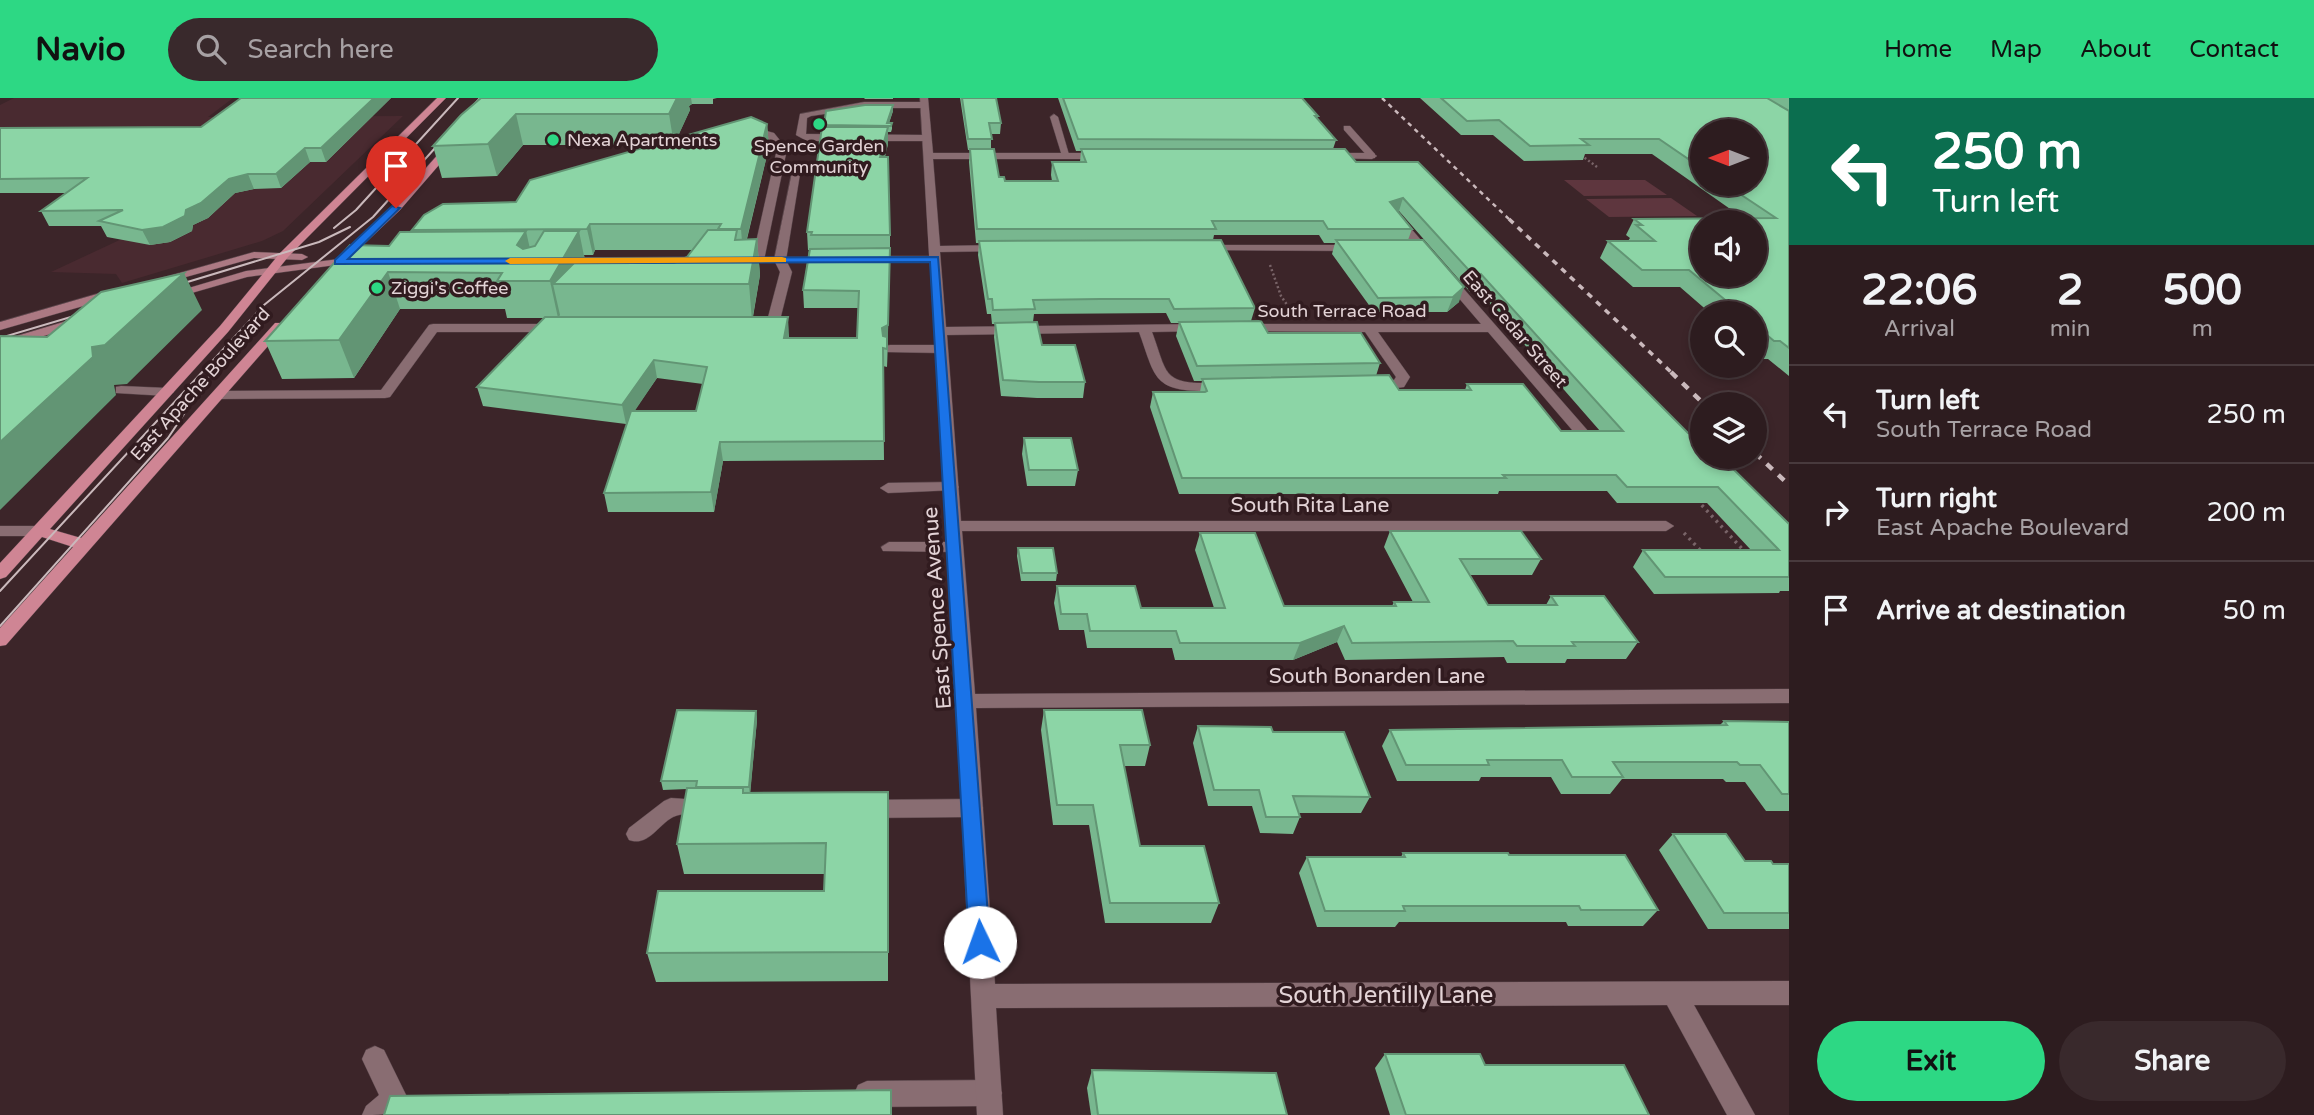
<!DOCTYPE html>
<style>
body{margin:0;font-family:"Varela Round",sans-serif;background:#39292c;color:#f1f3f6;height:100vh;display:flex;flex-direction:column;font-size:26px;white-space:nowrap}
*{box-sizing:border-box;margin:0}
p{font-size:23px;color:#a7a1a4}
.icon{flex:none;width:38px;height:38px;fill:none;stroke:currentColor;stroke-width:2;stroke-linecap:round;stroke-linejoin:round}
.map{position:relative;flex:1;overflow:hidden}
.panel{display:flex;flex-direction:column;background:#2d1c1f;width:525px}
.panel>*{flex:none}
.guide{background:#0b6e4f;color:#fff;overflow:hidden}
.needle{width:46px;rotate:270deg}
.tools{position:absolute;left:1690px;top:21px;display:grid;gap:14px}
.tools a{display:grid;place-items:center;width:77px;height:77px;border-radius:50%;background:#2d1c1f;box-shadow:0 4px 10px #0003,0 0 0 2px #483a3d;font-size:35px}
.pin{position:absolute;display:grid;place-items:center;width:60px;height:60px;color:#fff;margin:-72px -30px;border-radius:50% 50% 50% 0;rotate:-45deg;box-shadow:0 0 7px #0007}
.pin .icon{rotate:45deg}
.me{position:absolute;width:77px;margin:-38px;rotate:357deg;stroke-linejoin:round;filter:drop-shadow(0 0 5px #0008)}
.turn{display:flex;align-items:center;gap:24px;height:147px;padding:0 28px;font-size:32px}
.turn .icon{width:91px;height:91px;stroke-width:2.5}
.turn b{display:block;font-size:49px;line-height:60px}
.eta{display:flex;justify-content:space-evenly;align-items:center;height:119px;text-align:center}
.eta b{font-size:42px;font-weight:700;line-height:49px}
.button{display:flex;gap:14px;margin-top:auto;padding:14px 28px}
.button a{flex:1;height:80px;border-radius:42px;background:#2dd884;color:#111;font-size:28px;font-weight:700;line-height:80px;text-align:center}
.button a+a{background:#39292c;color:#f1f3f6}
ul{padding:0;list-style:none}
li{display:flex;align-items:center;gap:21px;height:98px;padding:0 28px;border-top:2px solid #483a3d}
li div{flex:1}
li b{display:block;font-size:26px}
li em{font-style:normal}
header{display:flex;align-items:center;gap:42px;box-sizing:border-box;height:98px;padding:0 35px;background:#2dd884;color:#111}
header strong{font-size:33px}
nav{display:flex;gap:38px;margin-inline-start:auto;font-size:24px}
.search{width:490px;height:63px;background:#39292c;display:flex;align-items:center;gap:18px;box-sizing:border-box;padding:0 24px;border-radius:38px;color:#a7a1a4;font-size:26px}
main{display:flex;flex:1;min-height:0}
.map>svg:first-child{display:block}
</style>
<header>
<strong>Navio</strong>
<div class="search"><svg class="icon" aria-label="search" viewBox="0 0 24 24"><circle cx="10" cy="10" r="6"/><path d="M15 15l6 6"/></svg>Search here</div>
<nav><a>Home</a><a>Map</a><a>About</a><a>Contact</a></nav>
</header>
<main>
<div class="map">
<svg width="1789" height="1017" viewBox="0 0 1789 1017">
<rect width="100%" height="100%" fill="#3c2529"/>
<path fill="#492a30" d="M14,0H233L208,19L403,18L283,133L262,143L122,185L116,176L51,174L171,118L0,66V7Z"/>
<g fill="#5e363e">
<path d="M1564,82H1645L1667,97L1584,98Z"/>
<path d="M1671,100L1697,118L1609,119L1586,101Z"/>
</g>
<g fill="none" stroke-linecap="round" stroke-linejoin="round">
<g stroke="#584449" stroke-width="1">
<g id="lane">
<path d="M864,4H924L928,7L924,10H865L811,18L807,20L806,36L926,37L931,40L926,43H807L796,37L800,16Z"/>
<path d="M1054,16L1058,19L1070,60L1062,58L1050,19Z"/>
<path d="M1344,28H1350L1375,56V60H1369L1344,32Z"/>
<path d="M763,32L774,35L787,51L764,162L758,165L752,162L777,51L765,37L744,40L739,37Z"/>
<path d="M792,74L800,76L786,162L792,174L779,226L756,233L750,229L767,223L780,174L774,162Z"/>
<path d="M433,226H556L562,230L556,234H437L390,299L385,300L218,301L211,297L218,293L381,292L429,227Z"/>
<path d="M890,247H941L947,251L941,255L885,254V248Z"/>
<path d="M121,288L167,290L174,294L167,298L116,295V289Z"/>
<path d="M951,384L956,386L959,389L956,392L888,395L880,390L888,385Z"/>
<path d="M0,428H39L47,433L39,438H0Z"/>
<path d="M889,444H955L963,449L955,454L883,453L881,449Z"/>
<path d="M671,700L713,703L717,709L713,715C701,719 684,713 673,719C658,727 648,749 629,742L626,736L629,730L664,703Z"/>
<path d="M972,701L979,704L983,710L979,716L972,719L864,720L857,717L853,711L857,705L864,702Z"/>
<path d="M375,948L384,952L408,1001C400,1017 381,1017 362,1017L366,1008L379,997L362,961L366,952Z"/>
<path d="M989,982L998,986L1002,995L998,1004L989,1008L867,1009L858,1005L854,996L858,987L867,983Z"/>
</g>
</g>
<g stroke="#584449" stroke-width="1">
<g id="street">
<path d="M920,0H928L933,55H1103L1108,58L1103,61H933L940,148L1001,147L1007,150L1001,153L940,154L946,229L1199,226L1203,227V233L1152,234C1167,274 1162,286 1209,285C1217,285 1224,284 1230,289C1223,295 1213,293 1204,293C1152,293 1155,277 1139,234L947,237L961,423H1666L1674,428L1666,433H962L975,596L1789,591V605L976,610L995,886L1789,883V907H1694L1755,1017H1727L1667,907L996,910L1003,1017H977L956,603L930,164H868L862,161L868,158H929Z"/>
<path d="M1327,55H1372L1377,58L1372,61L1324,60V56Z"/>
<path d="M1392,118H1400L1589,334L1591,337L1589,340H1579L1488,234H1378L1410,279L1404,289L1373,293L1368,292V286L1394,282L1396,279L1365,234L1237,233V227L1241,226H1481L1392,122Z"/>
<path d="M1204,147H1358L1364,150L1358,153L1200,152L1198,150Z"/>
<path d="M704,159L710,162L708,164L564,166L558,163L564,160Z"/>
<path d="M735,159H830L836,162L830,165L731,164L729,162Z"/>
</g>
</g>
<g stroke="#584449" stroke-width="1">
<g id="secondary">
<path d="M254,154L302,156L308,159L302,162L254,160L161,186L155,182Z"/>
<path d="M339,161L343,162V166L247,179L171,201L165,197L246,173Z"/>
<path d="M114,191L120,195L118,198L0,232V224Z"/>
<path d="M80,219L84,220V226L0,251V243Z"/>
</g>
</g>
<g stroke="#584449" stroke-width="1">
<g id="primary">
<path d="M437,0H446L288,159L228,234L50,431L81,440L275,225H283V231L6,547L0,548V530L73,449L42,439L6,479L0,481V465L220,228L280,155Z"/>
<path d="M450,43L458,45L400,112L343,166H335V162L392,108Z"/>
</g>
</g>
<g stroke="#796468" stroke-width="2.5" stroke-dasharray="2 2.5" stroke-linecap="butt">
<path d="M1581,57L1597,69"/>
<path d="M1270,167L1281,198L1290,211"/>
</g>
<g stroke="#796468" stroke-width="3.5" stroke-dasharray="2.5 4.5" stroke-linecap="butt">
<path d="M1697,402L1746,455"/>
<path d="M1684,435L1702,454"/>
</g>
<use href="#lane" fill="#896d72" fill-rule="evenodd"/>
<use href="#street" fill="#896d72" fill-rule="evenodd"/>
<use href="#secondary" fill="#ac7983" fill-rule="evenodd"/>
<use href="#primary" fill="#cf8594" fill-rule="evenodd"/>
<g stroke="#cab9bc" stroke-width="2">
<path d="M334,130L356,112L458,0"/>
<path d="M171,189L319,144L350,129"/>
<path d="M0,240L91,213"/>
<path d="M0,493L264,207L373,119L480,0"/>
<path d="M0,528L168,340L214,271"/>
</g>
<path stroke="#cab9bc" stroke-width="2.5" stroke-dasharray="4.5 4.5" stroke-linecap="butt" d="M1382,0L1511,123"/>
<path stroke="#cab9bc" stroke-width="3.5" stroke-dasharray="6 6" stroke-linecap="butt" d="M1509,121L1673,276"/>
<g stroke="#cab9bc" stroke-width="4.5" stroke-dasharray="8 8" stroke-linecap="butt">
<path d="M1671,274L1704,306"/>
<path d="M1755,355L1789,387"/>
</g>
</g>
<g fill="#78b78f" fill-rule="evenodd">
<path d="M241,0H391L326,64H310L281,90L254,91L235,95L208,120L193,127L192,133L170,144L150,147L107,139L101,128H49L41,113L66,95H0V30L201,29Z"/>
<path d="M481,0H717L713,1V6H692L689,8L690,12L677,40L767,26L769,49L747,141H757L760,177L753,219L789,237V240H857L858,210H804L803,192L809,152H808L807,134L826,13H893L889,25H892V31L891,34H888V46L885,59L890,137V156L887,269L883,268L884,362L723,363L714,414H608L604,395L628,322L626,326L483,308L477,289L544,220H507L505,211H400L354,280L282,281L265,243L389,148L412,134V132L516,104L653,47H523L497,78L442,80L433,48ZM595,152H693L687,159L674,165H586L584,157H593ZM657,280L703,286L696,313H634Z"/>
<path d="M864,0H893V1H865Z"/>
<path d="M960,0H996L1001,25L1000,36H991V51L999,79L1005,83H1052L1051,77L1052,64H1080L1081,53H1076L1058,0H1302L1318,18L1317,20L1336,42L1333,51L1356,64H1418L1688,335L1789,426V493H1780L1779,495L1654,496L1633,469L1643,452H1751L1707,405H1617L1607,393H1499L1498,396H1179L1150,309L1153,294H1200L1202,283H1194L1176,238L1179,225H1171L1166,215L1034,216L1033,224L1042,247L1085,284L1083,300H1037L1001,298L994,239L995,226H992L991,216H987L978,157L979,145H976L969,64L970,52H968ZM1399,113L1470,194L1475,190L1600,333H1561L1467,286L1465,292H1399L1376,278L1380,265L1268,235L1251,223L1255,210L1213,142L1214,137H1319L1324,145H1335L1332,156L1374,214H1447L1459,204L1408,142L1412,131L1398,114Z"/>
<path d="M1420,0H1789V278L1768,261H1762L1755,255V215H1710L1680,189H1633L1600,160L1608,143H1628L1630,140L1626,137L1634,121L1743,120L1652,56H1585L1583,62L1524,63L1493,37H1461ZM1703,33L1755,86H1703Z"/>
<path d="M1024,340L1078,372L1075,388H1027L1022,356Z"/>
<path d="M1390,433L1541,461L1532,477H1470L1488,507H1546L1551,498L1638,544L1626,561H1567L1565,565H1507L1504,559L1345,562L1337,544L1293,562H1175L1172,550H1087L1084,532H1059L1054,505L1057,488L1141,510H1214L1195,452L1200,435L1284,508H1392L1394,504H1413L1384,449Z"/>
<path d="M1018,450L1057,475L1056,483H1021L1017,458Z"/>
<path d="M1044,612L1150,647L1145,668H1124L1140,748L1219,805L1211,825H1105L1089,727H1053L1041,632Z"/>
<path d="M756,613L757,622L750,695L888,694V883L656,884L647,855L824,793L825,776H684L677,746L687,691L663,692L661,683Z"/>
<path d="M1724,623L1789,624V713H1766L1745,684H1726L1723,681H1622L1610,696H1561L1551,679H1481L1479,683H1397L1382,648L1390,632L1720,627Z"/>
<path d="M1198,628L1273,634L1370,699L1361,715H1299L1300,719L1293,736L1260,735L1252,708H1208L1193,645Z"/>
<path d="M1673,736L1745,763L1773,766H1789V831H1708L1659,752Z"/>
<path d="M1403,755L1509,757L1658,812L1643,828H1568L1566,824H1399L1395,829H1317L1299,775L1307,759H1401Z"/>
<path d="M1385,956L1485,967L1649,1017H1390L1375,970Z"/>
<path d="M1092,972L1287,1017H1091L1087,990Z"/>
</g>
<g fill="#629574">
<path d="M374,0H391L326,64L321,50Z"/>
<path d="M677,0H691L692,6L689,8L690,12L674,47L669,16Z"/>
<path d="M893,7V13L888,28L887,25Z"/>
<path d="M516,16L523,47L497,78L488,46Z"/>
<path d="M767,26L769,49L743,156L741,131Z"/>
<path d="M888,29V46L880,76V59Z"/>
<path d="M305,50L310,64L281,90L276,76Z"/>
<path d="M248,76L254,91L235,95L208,120L193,127L192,133L170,144L150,147L142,132L186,112L229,81Z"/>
<path d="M1403,100L1399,113L1385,117L1390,104Z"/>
<path d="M590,126L595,152L593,157L587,131Z"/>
<path d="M526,133L534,169L517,147Z"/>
<path d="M579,133L586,168L553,186L560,217L558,220L550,183Z"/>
<path d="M757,141L760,177L752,223L749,186Z"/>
<path d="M890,150V167L887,269V245L882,248V230Z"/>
<path d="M388,174L400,211L354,280L339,242Z"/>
<path d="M184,175L202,212L127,286L114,287L116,297L0,412V344L92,249Z"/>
<path d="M1481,176L1475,190L1470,194L1476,180Z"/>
<path d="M1464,189L1459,204L1447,214L1453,199Z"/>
<path d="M788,219L789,237L786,258L784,240Z"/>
<path d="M654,262L657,280L626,326L622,307Z"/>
<path d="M720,344L723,363L714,414L711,394Z"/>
<path d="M1344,528L1337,544L1293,562L1300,545Z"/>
<path d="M756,613L757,622L750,698L749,689Z"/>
</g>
<g fill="#8cd5a6" stroke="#629574" stroke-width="2" fill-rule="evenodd">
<path d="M241,0H374L321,50H305L276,76H248L229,81L201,105L186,112L185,118L163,129L142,132L99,123L123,112L41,113L87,80L0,81V30L201,29Z"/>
<path d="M481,0H677L669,16H516L488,46L433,48L461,17Z"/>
<path d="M962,0H996L1001,25H989L992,41H968Z"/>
<path d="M1063,0H1302L1318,18H1315L1336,42L1078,41Z"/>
<path d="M1441,0H1767L1789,13V250L1780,243H1774L1755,227V215H1741L1689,172H1642L1608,143H1655L1636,127H1642L1634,121L1776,120L1725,86H1755V33H1703V71L1659,41H1581L1589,47L1530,48L1499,22L1467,23ZM1703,124H1755V177H1703Z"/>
<path d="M865,7H893L887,25H892L891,28L824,27L826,13Z"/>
<path d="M751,19L767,26L741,131H718L721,126H590L587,131L412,132L424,117L443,106L516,104L530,82Z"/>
<path d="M822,29H888L880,59H888L890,137H811L812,134H807Z"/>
<path d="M970,51H994L999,79H1004L1005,83H1058L1052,64H1086L1081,51H1345L1356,64H1418L1688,335H1698L1703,340V359H1721L1789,426V479H1665L1643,452H1779L1718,389H1627L1616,377H1503L1506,380H1182L1153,294H1205L1207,293L1202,281L1389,277L1399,292H1471L1467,286H1523L1561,333H1623L1481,176L1476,180L1403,100L1390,104L1412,131H1328L1323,123H1212L1216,131H977Z"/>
<path d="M708,132H737L735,142L757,141L749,186H553L574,165H674L687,159Z"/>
<path d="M526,133L517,147L523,151L535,148L544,133H579L550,183H497L502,175L388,174L339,242L265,243L350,147L389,148L400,134Z"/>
<path d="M1221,142L1255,210L1174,211L1169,201H1100L1033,202L1035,211L993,212L992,201H988L979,143Z"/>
<path d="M1336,142H1423L1464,189L1453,199L1378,200Z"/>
<path d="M890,150L888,227L882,230L883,238L887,239V251L883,250L884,343L720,344L711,394L604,395L631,313H696L707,269L654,262L622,307L477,289L545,219H788L784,240H857L859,193L803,192L810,151Z"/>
<path d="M184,175L105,247L92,249L93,259L0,344V238L47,239L101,194Z"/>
<path d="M1261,223L1268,235H1361L1380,265L1197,268L1179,224Z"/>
<path d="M1037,224L1042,247H1075L1085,284H1039L1003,282L995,225Z"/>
<path d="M1024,340H1071L1078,372H1029Z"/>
<path d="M1390,433H1521L1541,461H1460L1488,507H1557L1551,498H1604L1638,544H1572L1575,548H1517L1513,543L1352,545L1344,528L1300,545H1180L1176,533H1090L1087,516H1061L1057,488H1135L1141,510H1225L1200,435H1255L1284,508H1396L1394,504H1429Z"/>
<path d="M1018,450H1053L1057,475H1022Z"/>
<path d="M677,612L756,613L749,689H696L697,683H661Z"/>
<path d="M1044,612H1142L1150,647H1120L1140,748H1204L1219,805H1110L1093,707H1057Z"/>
<path d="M1724,623L1789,624V696H1782L1760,667H1740L1737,664H1613L1623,679H1572L1562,662H1487L1489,667H1406L1390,632L1727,627Z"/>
<path d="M1198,628L1271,629L1273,634H1344L1370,699L1293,698L1300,719H1266L1259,692H1214Z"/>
<path d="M687,690H743V695L888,694V854L647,855L658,793H824L826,745L677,746Z"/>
<path d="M1673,736H1726L1745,763H1771L1773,766H1789V815H1724Z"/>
<path d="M1403,755H1508L1509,757H1625L1658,812H1581L1579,808H1403L1405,813H1325L1307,759H1405Z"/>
<path d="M1385,956H1480L1485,967H1624L1649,1017H1406Z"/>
<path d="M1092,972L1276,975L1287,1017H1098Z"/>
<path d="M891,992V1017H384L390,998Z"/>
</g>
<path fill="#1a73e8" stroke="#114b97" stroke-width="2" d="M392,108L400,110L348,161L938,159L990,844L987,851L980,854L972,851L969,844L930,164L335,166V162Z"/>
<path fill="#f59e0b" d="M782,159L786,160V164L510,166L505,163L510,160Z"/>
<g fill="#2dd884" stroke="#311b1f" stroke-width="2.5">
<circle cx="819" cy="26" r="7"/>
<circle cx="553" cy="42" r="7"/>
<circle cx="377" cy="190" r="7"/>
</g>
<g text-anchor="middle" stroke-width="7" stroke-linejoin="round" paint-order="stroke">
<g font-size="18" fill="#e3d3d6" stroke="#311b1f" text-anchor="start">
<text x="567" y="48">Nexa Apartments</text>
<text x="819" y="54" text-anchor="middle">Spence Garden<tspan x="819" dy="21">Community</tspan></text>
<text x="391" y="196">Ziggi's Coffee</text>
</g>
<g font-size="18" fill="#e3d3d6" stroke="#311b1f">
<text x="1342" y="219">South Terrace Road</text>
<text transform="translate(1515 231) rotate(49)" y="6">East Cedar Street</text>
<text transform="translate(200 286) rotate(-48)" y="6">East Apache Boulevard</text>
</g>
<g font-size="21" fill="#e3d3d6" stroke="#311b1f">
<text x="1310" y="414">South Rita Lane</text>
<text transform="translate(937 510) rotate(-94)" y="7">East Spence Avenue</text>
<text x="1377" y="585">South Bonarden Lane</text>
</g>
<g font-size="24" fill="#e3d3d6" stroke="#311b1f">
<text x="1386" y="905">South Jentilly Lane</text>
</g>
</g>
</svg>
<div class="tools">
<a><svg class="needle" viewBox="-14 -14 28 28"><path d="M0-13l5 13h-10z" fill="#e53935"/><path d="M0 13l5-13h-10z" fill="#a7a1a4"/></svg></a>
<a><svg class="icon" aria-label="sound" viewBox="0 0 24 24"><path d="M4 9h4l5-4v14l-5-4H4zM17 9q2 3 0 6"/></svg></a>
<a><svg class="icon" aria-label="search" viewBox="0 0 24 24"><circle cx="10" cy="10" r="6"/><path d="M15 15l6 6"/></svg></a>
<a><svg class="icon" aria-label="layers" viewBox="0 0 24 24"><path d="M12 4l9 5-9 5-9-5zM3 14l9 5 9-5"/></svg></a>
</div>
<div class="pin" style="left:396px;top:110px;background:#d93025"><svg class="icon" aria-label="arrive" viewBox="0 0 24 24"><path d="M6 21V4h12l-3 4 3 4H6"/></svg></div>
<svg class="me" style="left:980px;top:844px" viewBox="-20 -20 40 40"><circle r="19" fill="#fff"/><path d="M0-13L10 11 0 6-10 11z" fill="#1a73e8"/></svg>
</div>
<section class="panel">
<div class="guide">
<div class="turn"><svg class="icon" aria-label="left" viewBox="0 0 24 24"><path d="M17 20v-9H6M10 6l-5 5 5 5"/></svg><div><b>250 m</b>Turn left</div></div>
</div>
<div class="eta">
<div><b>22:06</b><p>Arrival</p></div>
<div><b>2</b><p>min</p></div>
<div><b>500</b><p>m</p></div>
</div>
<ul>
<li><svg class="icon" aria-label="left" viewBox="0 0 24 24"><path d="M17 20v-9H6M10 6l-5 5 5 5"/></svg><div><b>Turn left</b><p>South Terrace Road</p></div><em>250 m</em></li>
<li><svg class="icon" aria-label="right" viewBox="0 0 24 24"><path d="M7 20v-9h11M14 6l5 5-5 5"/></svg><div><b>Turn right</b><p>East Apache Boulevard</p></div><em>200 m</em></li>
<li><svg class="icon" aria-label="arrive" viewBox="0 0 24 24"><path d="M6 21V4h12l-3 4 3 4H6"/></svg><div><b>Arrive at destination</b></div><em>50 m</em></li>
</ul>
<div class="button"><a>Exit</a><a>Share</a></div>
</section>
</main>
